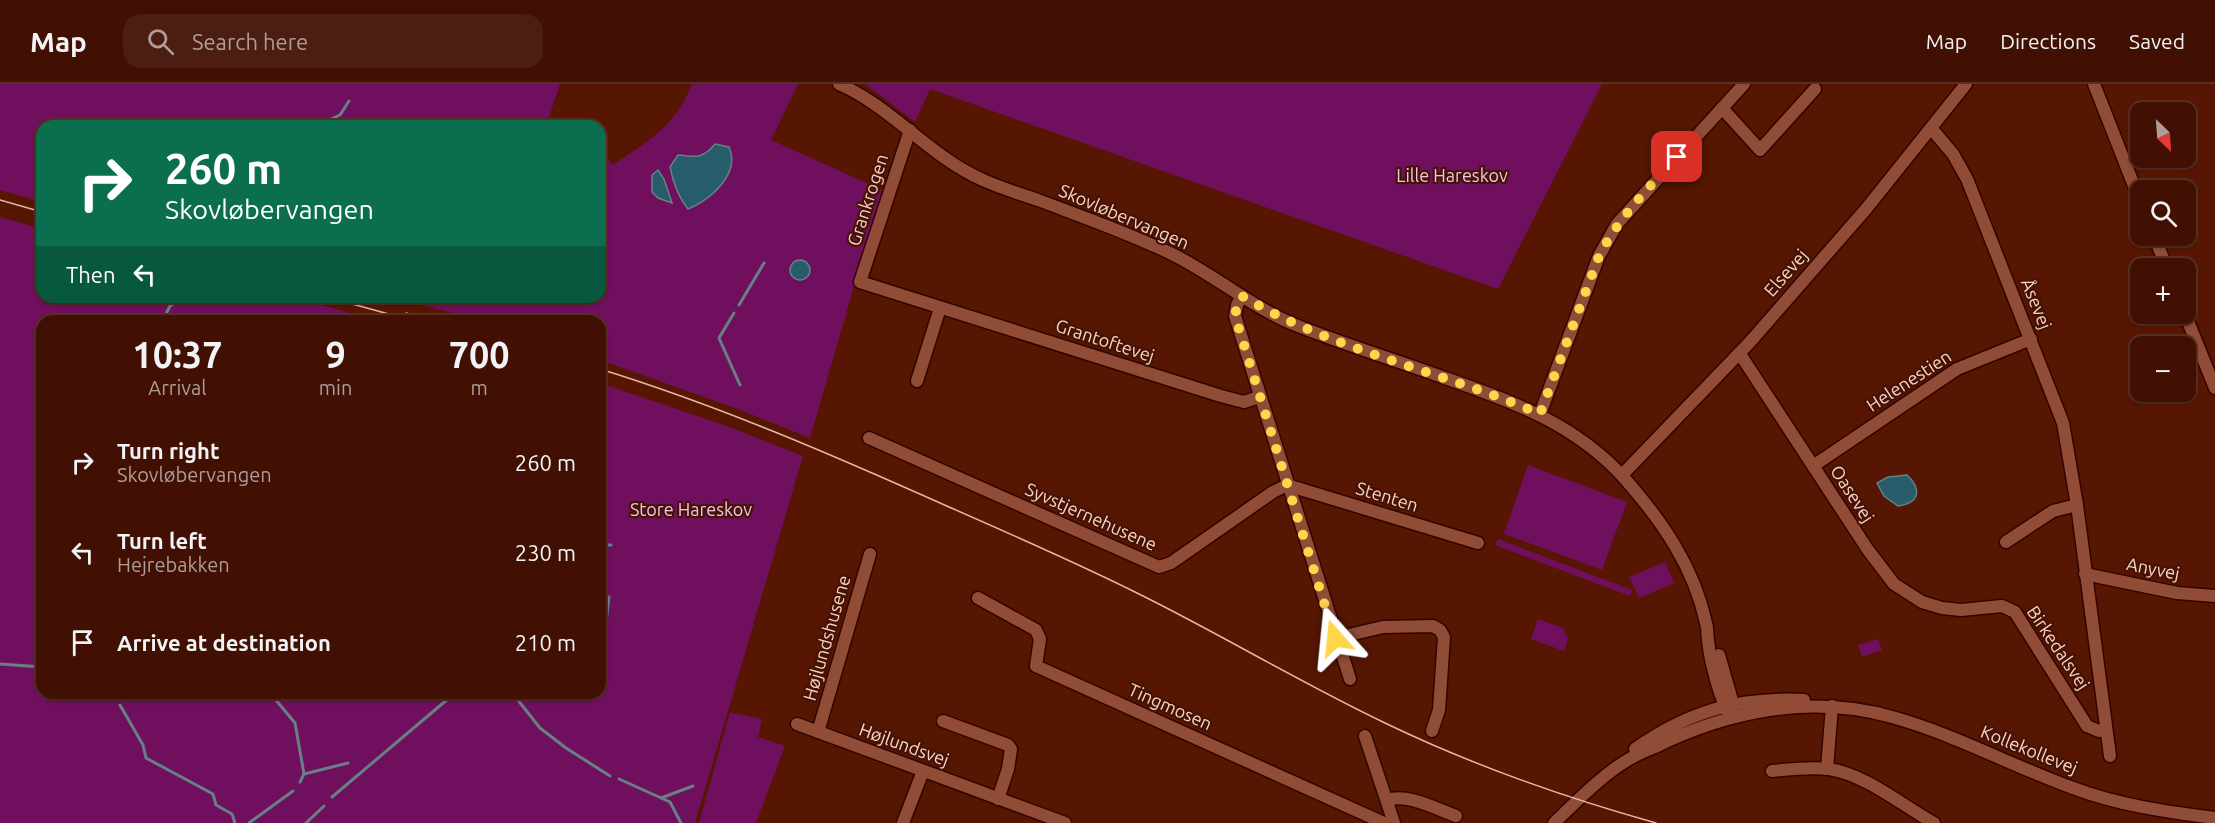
<!DOCTYPE html>
<meta charset="utf-8">
<style>
body{margin:0;font-family:Ubuntu,sans-serif;background:#4c1e11;color:#f1f3f6;height:100vh;display:flex;flex-direction:column;font-size:22px;white-space:nowrap}
*{box-sizing:border-box;margin:0}
p{font-size:20px;color:#ae9d99}
.icon{flex:none;width:33px;height:33px;fill:none;stroke:currentColor;stroke-width:2;stroke-linecap:round;stroke-linejoin:round}
.map{position:relative;flex:1;overflow:hidden}
.side{position:absolute;left:36px;top:231px;width:570px;height:384px;display:flex;flex-direction:column;background:#411002;border-radius:18px;box-shadow:0 2px 4px #0004,0 0 0 2px #5a3024}
.side>*{flex:none}
.hud{position:absolute;left:36px;top:36px;width:570px;height:183px;border-radius:18px;box-shadow:0 2px 4px #0004,0 0 0 2px #5a3024;background:#0b6e4f;color:#fff;overflow:hidden}
.needle{width:39px;rotate:155deg}
.fabs{position:absolute;left:2130px;top:18px;display:grid;gap:12px}
.fabs a{display:grid;place-items:center;width:66px;height:66px;border-radius:12px;background:#411002;box-shadow:0 2px 4px #0004,0 0 0 2px #5a3024;font-size:30px}
.pin{position:absolute;display:grid;place-items:center;width:51px;height:51px;color:#fff;margin:-26px;border-radius:12px;box-shadow:0 3px 9px #0006}
.me{position:absolute;width:66px;margin:-33px;rotate:342deg;stroke-linejoin:round;filter:drop-shadow(0 0 4px #0008)}
.turn{display:flex;align-items:center;gap:21px;height:126px;padding:0 30px;font-size:27px}
.turn .icon{width:78px;height:78px;stroke-width:2.5}
.turn b{display:block;font-size:42px;line-height:51px}
.then{display:flex;align-items:center;height:57px;padding:0 30px;background:#0003;gap:12px;font-size:22px}
.eta{display:flex;justify-content:space-evenly;align-items:center;height:102px;text-align:center}
.eta b{font-size:36px;font-weight:700;line-height:42px}
ul{padding:0;list-style:none}
li{display:flex;align-items:center;gap:18px;height:90px;padding:0 30px}
li div{flex:1}
li b{display:block;font-size:22px}
li em{font-style:normal}
header{display:flex;align-items:center;gap:36px;box-sizing:border-box;height:84px;padding:0 30px;background:#411002;border-bottom:2px solid #5a3024}
header strong{font-size:28px}
nav{display:flex;gap:33px;margin-inline-start:auto;font-size:21px}
.search{width:420px;height:54px;background:#4c1e11;display:flex;align-items:center;gap:15px;box-sizing:border-box;padding:0 21px;border-radius:18px;color:#ae9d99;font-size:22px}
.map>svg:first-child{display:block}
</style>
<header>
<strong>Map</strong>
<div class="search"><svg class="icon" aria-label="search" viewBox="0 0 24 24"><circle cx="10" cy="10" r="6"/><path d="M15 15l6 6"/></svg>Search here</div>
<nav><a>Map</a><a>Directions</a><a>Saved</a></nav>
</header>
<div class="map">
<svg width="2215" height="739" viewBox="0 0 2215 739">
<rect width="100%" height="100%" fill="#571602"/>
<g fill="#6f0f5e">
<path d="M0,0H560L547,39L557,42H42V118L0,106Z"/>
<path d="M692,0H798L771,56L882,106L810,354L735,324L600,276V237H482L393,213H600V67L613,81C648,57 676,42 692,0Z"/>
<path d="M865,0H1602L1498,205L930,5L915,38Z"/>
<path d="M0,133L42,145V213H292L380,237H42V609H600V299L727,342L803,372L695,739H0Z"/>
<path d="M1528,381L1627,418L1602,486L1504,450Z"/>
<path d="M1498,455L1632,506L1630,512L1495,461Z"/>
<path d="M1665,478L1674,499L1639,514L1629,493Z"/>
<path d="M1538,535L1563,544L1568,555L1564,567L1531,555Z"/>
<path d="M1878,555L1882,566L1862,573L1858,561Z"/>
<path d="M730,628L762,635L758,653L785,662L756,739H699Z"/>
</g>
<g fill="#275d6b" stroke="#678086" stroke-width="1.5">
<path d="M715,60L729,63C741,90 710,116 688,125C678,113 673,98 670,83L678,71C695,73 703,75 715,60Z"/>
<path d="M658,86L664,95L672,119L658,114L652,108V91Z"/>
<circle cx="800" cy="186" r="10"/>
<path d="M1907,391C1922,405 1920,419 1898,422L1884,412L1877,399L1888,393Z"/>
</g>
<g fill="none" stroke-linecap="round" stroke-linejoin="round">
<g stroke="#678086" stroke-width="3">
<path d="M315,42L340,31L349,17"/>
<path d="M739,221L764,179"/>
<path d="M734,229L719,254L740,301"/>
<path d="M165,232L170,222L182,213"/>
<path d="M600,461H611"/>
<path d="M600,560L604,556L609,513"/>
<path d="M0,580L42,583"/>
<path d="M108,609L113,614"/>
<path d="M270,609L295,639L304,690L300,698"/>
<path d="M522,609L517,615L540,644L566,664L610,692"/>
<path d="M120,621L143,661L146,674L213,710L216,721L232,730L235,739"/>
<path d="M304,690L348,679"/>
<path d="M619,695L670,718L681,739"/>
<path d="M332,713L455,609"/>
<path d="M661,714L693,702"/>
<path d="M249,739L293,707"/>
<path d="M306,739L324,722"/>
</g>
<g stroke="#330300" stroke-width="15">
<g id="minor">
<path d="M839,0C892,23 930,73 983,96C1001,104 1020,110 1038,116C1083,133 1129,149 1172,170C1215,191 1252,224 1298,242C1346,261 1396,276 1445,294C1512,317 1576,340 1625,395C1662,437 1694,483 1706,539C1708,545 1707,550 1708,556C1710,577 1720,616 1731,633"/>
<path d="M2094,0L2140,117"/>
<path d="M1722,24L1760,66L1815,5"/>
<path d="M1931,44L1953,70L1967,95L2063,339L2077,421L2110,672"/>
<path d="M910,46L860,198L1221,312L1244,318L1259,313"/>
<path d="M2154,152L2167,184"/>
<path d="M1242,212L1237,221L1235,232L1350,595"/>
<path d="M2185,230L2215,304"/>
<path d="M1740,270L1868,466L1894,500L1922,518L1942,524L1961,526L2002,522L2015,528L2087,642L2099,647L2106,645"/>
<path d="M917,297L940,224"/>
<path d="M1540,330L1599,172L1617,140L1744,0"/>
<path d="M869,354L1159,483L1171,479L1273,408L1287,401L1478,459"/>
<path d="M1813,382L1957,285L2031,255"/>
<path d="M1622,391L1750,258L1866,125L1966,0"/>
<path d="M2006,458L2053,427L2077,421"/>
<path d="M2085,490L2177,509L2215,512"/>
<path d="M978,514L1036,546L1040,555L1036,582L1384,739"/>
<path d="M1336,554L1383,543L1433,542L1440,546L1444,553L1439,626L1432,647"/>
<path d="M1719,571L1733,620L1732,626"/>
<path d="M943,637L1008,661L1011,665L1008,685L998,715"/>
<path d="M797,640L1065,739"/>
<path d="M818,648L870,470"/>
<path d="M1365,652L1394,739"/>
<path d="M1635,665C1689,627 1739,613 1804,616"/>
<path d="M1827,685L1832,622"/>
<path d="M1772,687C1791,685 1810,683 1829,685C1867,691 1901,721 1934,739"/>
<path d="M1387,716C1408,709 1436,725 1456,732"/>
<path d="M903,739L923,687"/>
<path d="M1554,739C1576,718 1600,693 1626,677C1635,671 1645,667 1655,663C1728,627 1812,610 1892,633C1954,650 2012,682 2073,704C2118,721 2167,728 2215,734"/>
</g>
</g>
<use href="#minor" stroke="#914c37" stroke-width="12"/>
<g stroke="#e4b7a9" stroke-width="1.5">
<path d="M0,116L42,128"/>
<path d="M327,213L414,237"/>
<path d="M406,229L435,237"/>
<path d="M600,285C720,322 835,372 949,423C1013,451 1077,479 1139,510C1222,551 1301,599 1385,639C1472,681 1563,713 1656,739"/>
</g>
</g>
<g fill="none" stroke-linecap="round" stroke-linejoin="round">
<path stroke="#ffd54a" stroke-width="10" stroke-dasharray="0 18" d="M1335,554L1235,232L1237,221L1242,212C1334,267 1442,287 1540,330L1599,172C1619,134 1648,104 1677,73"/>
</g>
<g text-anchor="middle" stroke-width="4.5" stroke-linejoin="round" paint-order="stroke">
<g font-size="18" fill="#f4c2e5" stroke="#441305">
<text x="1452" y="98">Lille Hareskov</text>
<text x="691" y="432">Store Hareskov</text>
</g>
<g font-size="18" fill="#fbd2c5" stroke="#441305">
<text transform="translate(868 116) rotate(-72)" y="6">Grankrogen</text>
<text transform="translate(1124 133) rotate(23)" y="6">Skovløbervangen</text>
<text transform="translate(1786 189) rotate(-49)" y="6">Elsevej</text>
<text transform="translate(2036 220) rotate(68)" y="6">Åsevej</text>
<text transform="translate(1105 257) rotate(18)" y="6">Grantoftevej</text>
<text transform="translate(1909 297) rotate(-33)" y="6">Helenestien</text>
<text transform="translate(1852 410) rotate(57)" y="6">Oasevej</text>
<text transform="translate(1387 413) rotate(17)" y="6">Stenten</text>
<text transform="translate(1091 433) rotate(24)" y="6">Syvstjernehusene</text>
<text transform="translate(2153 485) rotate(11)" y="6">Anyvej</text>
<text transform="translate(827 554) rotate(-74)" y="6">Højlundshusene</text>
<text transform="translate(2058 564) rotate(56)" y="6">Birkedalsvej</text>
<text transform="translate(1170 623) rotate(24)" y="6">Tingmosen</text>
<text transform="translate(904 661) rotate(20)" y="6">Højlundsvej</text>
<text transform="translate(2029 666) rotate(22)" y="6">Kollekollevej</text>
</g>
</g>
</svg>
<div class="fabs">
<a><svg class="needle" viewBox="-14 -14 28 28"><path d="M0-13l5 13h-10z" fill="#e53935"/><path d="M0 13l5-13h-10z" fill="#ae9d99"/></svg></a>
<a><svg class="icon" aria-label="search" viewBox="0 0 24 24"><circle cx="10" cy="10" r="6"/><path d="M15 15l6 6"/></svg></a>
<a>+</a>
<a>−</a>
</div>
<div class="pin" style="left:1677px;top:73px;background:#d93025"><svg class="icon" aria-label="arrive" viewBox="0 0 24 24"><path d="M6 21V4h12l-3 4 3 4H6"/></svg></div>
<svg class="me" style="left:1335px;top:554px" viewBox="-20 -20 40 40"><path d="M0-17L14 15 0 8-14 15z" fill="#ffd54a" stroke="#fff" stroke-width="4"/></svg>
<div class="hud">
<div class="turn"><svg class="icon" aria-label="right" viewBox="0 0 24 24"><path d="M7 20v-9h11M14 6l5 5-5 5"/></svg><div><b>260 m</b>Skovløbervangen</div></div>
<div class="then">Then<svg class="icon" aria-label="left" viewBox="0 0 24 24"><path d="M17 20v-9H6M10 6l-5 5 5 5"/></svg></div>
</div>
<section class="side">
<div class="eta">
<div><b>10:37</b><p>Arrival</p></div>
<div><b>9</b><p>min</p></div>
<div><b>700</b><p>m</p></div>
</div>
<ul>
<li><svg class="icon" aria-label="right" viewBox="0 0 24 24"><path d="M7 20v-9h11M14 6l5 5-5 5"/></svg><div><b>Turn right</b><p>Skovløbervangen</p></div><em>260 m</em></li>
<li><svg class="icon" aria-label="left" viewBox="0 0 24 24"><path d="M17 20v-9H6M10 6l-5 5 5 5"/></svg><div><b>Turn left</b><p>Hejrebakken</p></div><em>230 m</em></li>
<li><svg class="icon" aria-label="arrive" viewBox="0 0 24 24"><path d="M6 21V4h12l-3 4 3 4H6"/></svg><div><b>Arrive at destination</b></div><em>210 m</em></li>
</ul>
</section>
</div>
